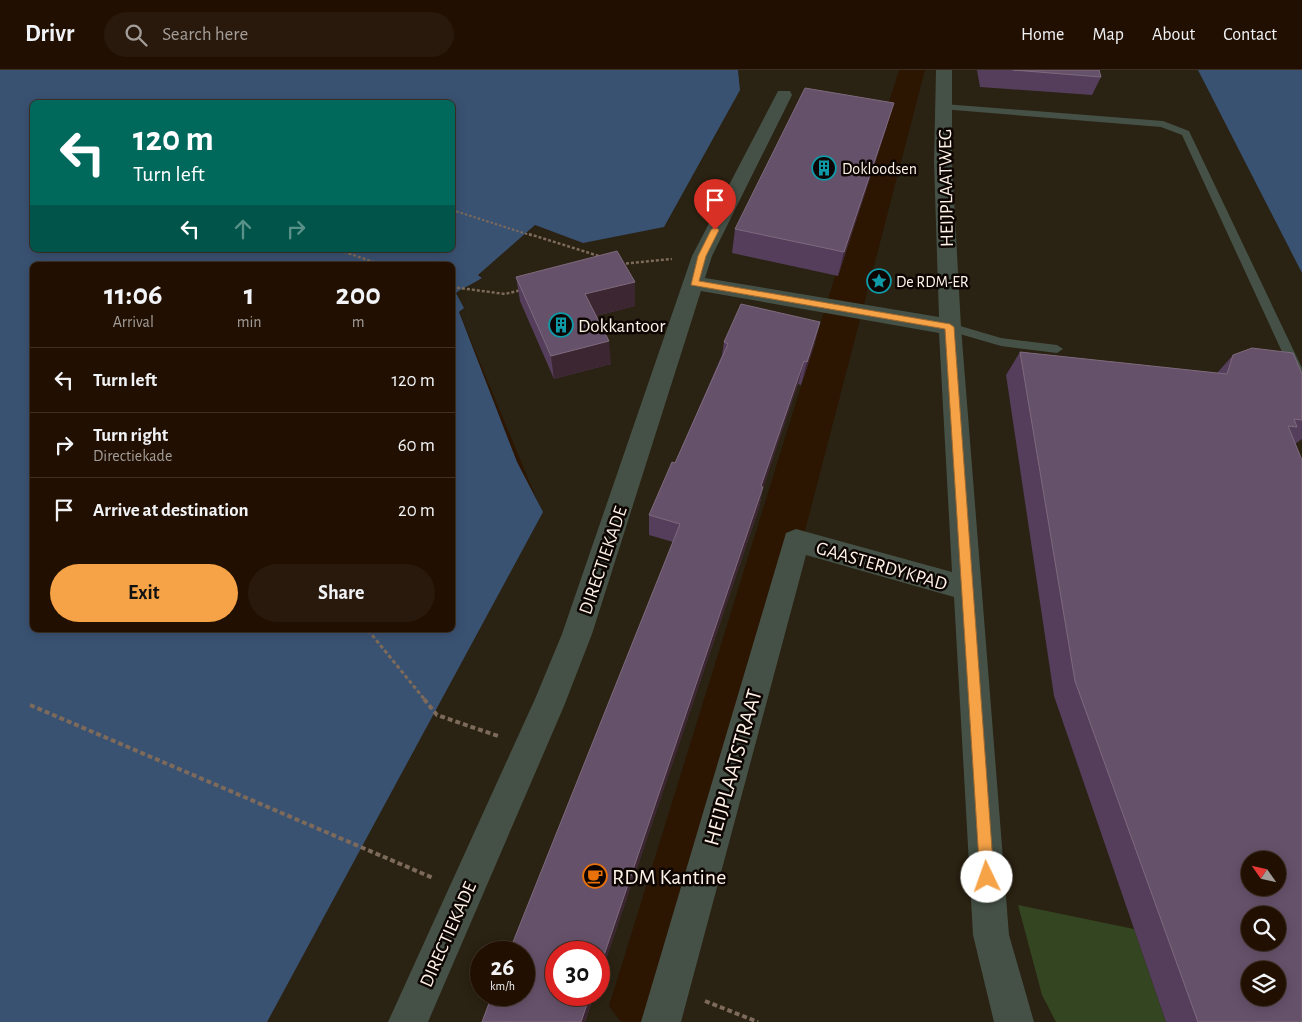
<!DOCTYPE html>
<style>
body{margin:0;font-family:"Alegreya Sans",sans-serif;background:#29190c;color:#f1f3f6;height:100vh;display:flex;flex-direction:column;font-size:19px;white-space:nowrap}
*{box-sizing:border-box;margin:0}
p{font-size:16px;color:#a29d99}
.icon{flex:none;width:28px;height:28px;fill:none;stroke:currentColor;stroke-width:2;stroke-linecap:round;stroke-linejoin:round}
.map{position:relative;flex:1;overflow:hidden}
.panel{position:absolute;left:30px;top:192px;width:425px;height:370px;display:flex;flex-direction:column;background:#211002;border-radius:8px;box-shadow:0 2px 12px #0003,0 0 0 1px #3e3024}
.panel>*{flex:none}
.banner{position:absolute;left:30px;top:30px;width:425px;height:152px;border-radius:8px;box-shadow:0 2px 12px #0003,0 0 0 1px #3e3024;background:#00695c;color:#fff;overflow:hidden}
.needle{width:32px;rotate:304deg}
.tools{position:absolute;left:1241px;top:781px;display:grid;gap:10px}
.tools a{display:grid;place-items:center;width:45px;height:45px;border-radius:50%;background:#211002;box-shadow:0 2px 12px #0003,0 0 0 1px #3e3024;font-size:25px}
.speed{position:absolute;left:470px;top:871px;display:flex;gap:10px;font-size:25px;font-weight:700;text-align:center}
.speed>*{display:grid;place-content:center;width:65px;height:65px;border-radius:50%;background:#211002;box-shadow:0 2px 12px #0003,0 0 0 1px #3e3024;line-height:1}
.speed small{font-size:12px;font-weight:400}
.speed .limit{border:8px solid #d22;background:#fff;color:#111}
.pin{position:absolute;display:grid;place-items:center;width:42px;height:42px;color:#fff;margin:-51px -21px;border-radius:50% 50% 50% 0;rotate:-45deg;box-shadow:0 0 5px #0007}
.pin .icon{rotate:45deg}
.me{position:absolute;width:55px;margin:-28px;rotate:357deg;stroke-linejoin:round;filter:drop-shadow(0 0 4px #0008)}
.turn{display:flex;align-items:center;gap:18px;height:105px;padding:0 20px;font-size:22px}
.turn .icon{width:65px;height:65px;stroke-width:2.5}
.turn b{display:block;font-size:35px;line-height:42px}
.lanes{display:flex;align-items:center;height:48px;padding:0 20px;background:#0003;justify-content:center;gap:25px;direction:ltr}
.lanes .off{opacity:.35}
.eta{display:flex;justify-content:space-evenly;align-items:center;height:85px;text-align:center}
.eta b{font-size:30px;font-weight:600;line-height:35px}
.button{display:flex;gap:10px;margin-top:auto;padding:10px 20px}
.button a{flex:1;height:58px;border-radius:30px;background:#f6a247;color:#111;font-size:20px;font-weight:600;line-height:58px;text-align:center}
.button a+a{background:#29190c;color:#f1f3f6}
ul{padding:0;list-style:none}
li{display:flex;align-items:center;gap:15px;height:65px;padding:0 20px;border-top:1px solid #3e3024}
li div{flex:1}
li b{display:block;font-size:19px}
li em{font-style:normal}
header{display:flex;align-items:center;gap:30px;box-sizing:border-box;height:70px;padding:0 25px;background:#211002;border-bottom:1px solid #3e3024}
header strong{font-size:24px}
nav{display:flex;gap:28px;margin-inline-start:auto;font-size:18px}
.search{width:350px;height:45px;background:#29190c;display:flex;align-items:center;gap:12px;box-sizing:border-box;padding:0 18px;border-radius:28px;color:#a29d99;font-size:19px}
.map>svg:first-child{display:block}
</style>
<header>
<strong>Drivr</strong>
<div class="search"><svg class="icon" aria-label="search" viewBox="0 0 24 24"><circle cx="10" cy="10" r="6"/><path d="M15 15l6 6"/></svg>Search here</div>
<nav><a>Home</a><a>Map</a><a>About</a><a>Contact</a></nav>
</header>
<div class="map">
<svg width="1302" height="952" viewBox="0 0 1302 952">
<rect width="100%" height="100%" fill="#2c1602"/>
<g fill="#2a2212" fill-rule="evenodd">
<path d="M738,0H899L609,936L621,952H265L542,442L459,242L464,238L456,223L467,214L475,213L482,208L479,204L535,155L583,173L740,20ZM481,882H524V925H481ZM556,882H599V925H556Z"/>
<path d="M925,0H1244L1302,92V952H677ZM1250,790H1278V818H1250ZM1250,845H1278V872H1250ZM1250,900H1278V928H1250Z"/>
</g>
<path fill="#344521" d="M1018,835L1134,859L1166,952H1056L1042,925Z"/>
<g fill="#3a5272" fill-rule="evenodd">
<path d="M0,0H738L740,20L664,157L583,173L535,155L478,205L482,208C473,214 466,216 456,223L464,238L459,242L517,392L543,442L267,952H0ZM32,32H452V180H32ZM32,195H452V560H32Z"/>
<path d="M1198,0H1302V203Z"/>
</g>
<g fill="none" stroke-linecap="round" stroke-linejoin="round">
<path stroke="#7d6a5a" stroke-width="2" stroke-dasharray="2.5 2" stroke-linecap="butt" d="M452,140L533,166"/>
<g stroke="#7d6a5a" stroke-width="2.5" stroke-dasharray="3 2" stroke-linecap="butt">
<path d="M529,164L602,187"/>
<path d="M339,180L382,195"/>
<path d="M621,194L672,189"/>
<path d="M452,217L505,224L521,220"/>
</g>
<path stroke="#7d6a5a" stroke-width="3" stroke-dasharray="4 2.5" stroke-linecap="butt" d="M368,560L425,630"/>
<g stroke="#7d6a5a" stroke-width="4" stroke-dasharray="5 3" stroke-linecap="butt">
<path d="M424,629L437,645L498,666"/>
<path d="M30,635L433,808"/>
<path d="M705,931L758,952"/>
</g>
<g fill="#455146" fill-rule="evenodd">
<path d="M944,34L1163,51L1189,61L1302,298V317L1296,312L1182,65L1161,57L941,39V35Z"/>
<path d="M950,253L1001,268L1057,275L1063,279L1057,283L1001,276L946,260L944,257L946,254Z"/>
</g>
<path fill="#455146" fill-rule="evenodd" d="M936,0H952V92L961,257L1009,865L1034,952H994L973,865L954,527L806,485L681,952H641L786,463L796,459L952,502L939,263L701,221L592,564L564,636L428,952H388L535,629L562,564L692,186L776,25L778,21H790L792,25L712,186L705,208L939,247L934,92Z"/>
</g>
<g fill="#543e5b">
<path d="M977,0H1099L1101,7L1092,25L980,17Z"/>
<path d="M887,56L838,206L732,183L735,159Z"/>
<path d="M516,207L635,236L596,246L611,294L554,309L520,231Z"/>
<path d="M820,252L814,276L801,315L798,314L763,417L759,438L599,910V882L556,925H594L585,952H482L673,472L649,465V445L675,393L722,285L724,272Z"/>
<path d="M1020,282L1217,303L1233,285L1302,304V369L1295,374L1302,952H1166L1054,626L1006,305Z"/>
</g>
<g fill="#3c2631">
<path d="M894,33L887,56L838,206L844,182Z"/>
<path d="M635,212V236L588,248L585,224Z"/>
<path d="M820,252L814,276L801,315L807,292Z"/>
<path d="M609,271L611,294L554,309L551,286Z"/>
<path d="M804,291L798,314L757,437L761,416Z"/>
<path d="M763,417L759,438L599,910V900Z"/>
<path d="M590,925H594L585,952H581Z"/>
</g>
<g fill="#66516a" stroke="#7e6a7d" fill-rule="evenodd">
<path d="M1013,0H1099L1101,7Z"/>
<path d="M805,18L894,33L844,182L735,159Z"/>
<path d="M617,181L635,212L585,224L609,271L551,286L516,207Z"/>
<path d="M741,234L820,252L807,292L804,291L761,416L763,417L599,900V882H556V925H590L581,952H482L492,925H524V882H509L680,454L649,445L672,392L675,393L728,274L724,272Z"/>
<path d="M1252,278L1293,283L1302,304V350L1294,349L1297,357L1288,356L1302,390V952H1198L1075,611L1020,282L1227,304L1233,285ZM1250,790H1278V818H1250ZM1250,845H1278V872H1250ZM1250,900H1278V928H1250Z"/>
</g>
<path fill="#f6a247" stroke="#a0692e" d="M715,157L719,160L706,186L699,211L950,254L954,257L994,807L992,812L987,814L982,812L980,807L945,259L691,215L698,186L711,160Z"/>
<defs>
<g id="building-ring" transform="scale(1.25)"><circle r="9.5" fill="#0d0501" stroke="#0f9aa8" stroke-width="1.5"/><path d="M-4-6H4V6H1V3H-1V6H-4ZM-2.5-4.3h1.7v1.8h-1.7ZM.8-4.3h1.7v1.8H.8ZM-2.5-1h1.7V.8h-1.7ZM.8-1h1.7V.8H.8Z" fill="#0f9aa8"/></g>
<g id="sight-ring" transform="scale(1.25)"><circle r="9.5" fill="#0d0501" stroke="#0f9aa8" stroke-width="1.5"/><path d="M0-6L1.8-2.2L6-1.7L2.9 1.2L3.7 5.4L0 3.3L-3.7 5.4L-2.9 1.2L-6-1.7L-1.8-2.2Z" fill="#0f9aa8"/></g>
<g id="cafe-ring" transform="scale(1.25)"><circle r="9.5" fill="#0d0501" stroke="#e8710a" stroke-width="1.5"/><path d="M-5.5-4.5H6V0H3Q3 3.5 0 3.5H-2.5Q-5.5 3.5-5.5 0ZM3-3.2v2h1.7v-2ZM-6 4.5H4V6H-6Z" fill="#e8710a"/></g>
</defs>
<g fill-rule="evenodd">
<use href="#building-ring" x="824" y="98"/>
<use href="#sight-ring" x="879" y="211"/>
<use href="#building-ring" x="561" y="255"/>
<use href="#cafe-ring" x="595" y="806"/>
</g>
<g text-anchor="middle" stroke-width="5" stroke-linejoin="round" paint-order="stroke">
<g font-size="16" fill="#fef1e7" stroke="#0d0501" text-anchor="start">
<text x="842" y="104">Dokloodsen</text>
<text x="896" y="217">De RDM-ER</text>
</g>
<g font-size="19" fill="#fef1e7" stroke="#0d0501">
<text transform="translate(945 118) rotate(-91)" y="7">HEIJPLAATWEG</text>
<text transform="translate(602 490) rotate(-71)" y="7">DIRECTIEKADE</text>
<text transform="translate(882 495) rotate(16)" y="7">GAASTERDYKPAD</text>
<text transform="translate(447 864) rotate(-66)" y="7">DIRECTIEKADE</text>
</g>
<g font-size="19" fill="#fef1e7" stroke="#0d0501" text-anchor="start">
<text x="578" y="262">Dokkantoor</text>
</g>
<g font-size="22" fill="#fef1e7" stroke="#0d0501">
<text transform="translate(732 697) rotate(-74)" y="8">HEIJPLAATSTRAAT</text>
</g>
<g font-size="22" fill="#fef1e7" stroke="#0d0501" text-anchor="start">
<text x="612" y="814">RDM Kantine</text>
</g>
</g>
</svg>
<div class="tools">
<a><svg class="needle" viewBox="-14 -14 28 28"><path d="M0-13l5 13h-10z" fill="#e53935"/><path d="M0 13l5-13h-10z" fill="#a29d99"/></svg></a>
<a><svg class="icon" aria-label="search" viewBox="0 0 24 24"><circle cx="10" cy="10" r="6"/><path d="M15 15l6 6"/></svg></a>
<a><svg class="icon" aria-label="layers" viewBox="0 0 24 24"><path d="M12 4l9 5-9 5-9-5zM3 14l9 5 9-5"/></svg></a>
</div>
<div class="speed"><div>26<small>km/h</small></div><div class="limit">30</div></div>
<div class="pin" style="left:715px;top:160px;background:#d93025"><svg class="icon" aria-label="arrive" viewBox="0 0 24 24"><path d="M6 21V4h12l-3 4 3 4H6"/></svg></div>
<svg class="me" style="left:987px;top:807px" viewBox="-20 -20 40 40"><circle r="19" fill="#fff"/><path d="M0-13L10 11 0 6-10 11z" fill="#f6a247"/></svg>
<div class="banner">
<div class="turn"><svg class="icon" aria-label="left" viewBox="0 0 24 24"><path d="M17 20v-9H6M10 6l-5 5 5 5"/></svg><div><b>120 m</b>Turn left</div></div>
<div class="lanes"><svg class="icon" aria-label="left" viewBox="0 0 24 24"><path d="M17 20v-9H6M10 6l-5 5 5 5"/></svg><svg class="icon off" aria-label="ahead" viewBox="0 0 24 24"><path d="M12 20V5M6 11l6-6 6 6"/></svg><svg class="icon off" aria-label="right" viewBox="0 0 24 24"><path d="M7 20v-9h11M14 6l5 5-5 5"/></svg></div>
</div>
<section class="panel">
<div class="eta">
<div><b>11:06</b><p>Arrival</p></div>
<div><b>1</b><p>min</p></div>
<div><b>200</b><p>m</p></div>
</div>
<ul>
<li><svg class="icon" aria-label="left" viewBox="0 0 24 24"><path d="M17 20v-9H6M10 6l-5 5 5 5"/></svg><div><b>Turn left</b></div><em>120 m</em></li>
<li><svg class="icon" aria-label="right" viewBox="0 0 24 24"><path d="M7 20v-9h11M14 6l5 5-5 5"/></svg><div><b>Turn right</b><p>Directiekade</p></div><em>60 m</em></li>
<li><svg class="icon" aria-label="arrive" viewBox="0 0 24 24"><path d="M6 21V4h12l-3 4 3 4H6"/></svg><div><b>Arrive at destination</b></div><em>20 m</em></li>
</ul>
<div class="button"><a>Exit</a><a>Share</a></div>
</section>
</div>
